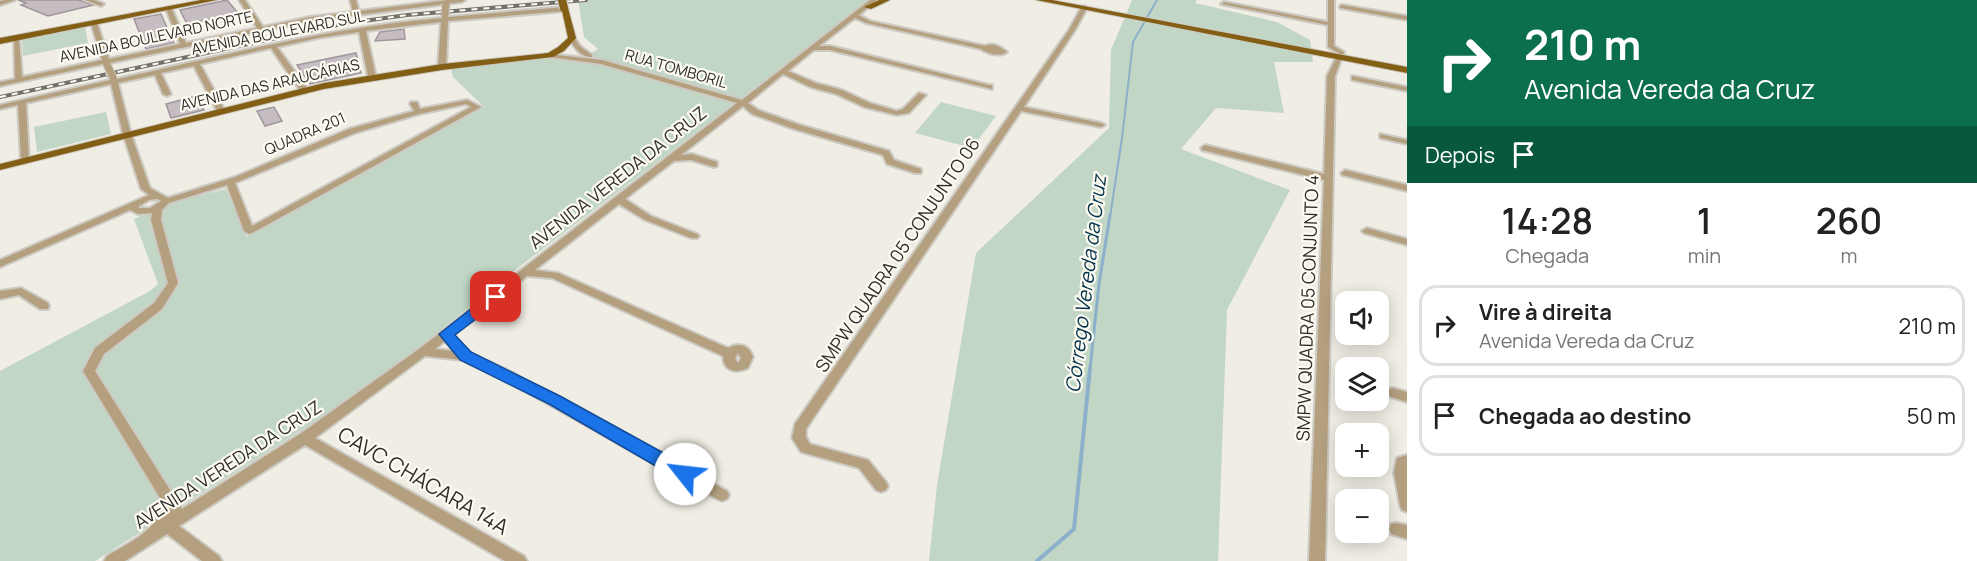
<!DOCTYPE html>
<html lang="pt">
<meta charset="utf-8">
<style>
body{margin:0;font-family:Manrope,sans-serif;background:#f2f2f2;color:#222;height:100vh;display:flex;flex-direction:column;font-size:22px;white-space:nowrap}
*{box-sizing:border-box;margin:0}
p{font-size:20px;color:#767676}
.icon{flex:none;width:33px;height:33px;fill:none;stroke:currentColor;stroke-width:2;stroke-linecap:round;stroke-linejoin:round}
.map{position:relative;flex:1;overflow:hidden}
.details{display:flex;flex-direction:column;background:#fff;width:570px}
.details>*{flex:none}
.guide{background:#0b6e4f;color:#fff;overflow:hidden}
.tools{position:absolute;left:1335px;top:291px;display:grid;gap:12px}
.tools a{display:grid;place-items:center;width:54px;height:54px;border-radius:12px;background:#fff;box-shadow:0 3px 15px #0003;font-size:30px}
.pin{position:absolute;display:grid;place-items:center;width:51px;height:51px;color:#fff;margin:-26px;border-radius:12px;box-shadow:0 3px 9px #0006}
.me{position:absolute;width:66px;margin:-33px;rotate:299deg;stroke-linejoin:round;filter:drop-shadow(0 0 4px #0008)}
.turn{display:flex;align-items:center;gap:21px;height:126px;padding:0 18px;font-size:27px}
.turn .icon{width:78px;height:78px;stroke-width:2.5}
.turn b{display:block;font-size:42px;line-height:51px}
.then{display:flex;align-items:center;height:57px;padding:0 18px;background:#0003;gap:12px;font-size:22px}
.eta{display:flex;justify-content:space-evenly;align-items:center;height:102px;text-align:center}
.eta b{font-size:36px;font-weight:600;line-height:42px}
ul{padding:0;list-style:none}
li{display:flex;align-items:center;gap:18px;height:81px;margin:0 12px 9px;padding:0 6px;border:3px solid #e0e0e0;border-radius:18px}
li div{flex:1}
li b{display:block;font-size:22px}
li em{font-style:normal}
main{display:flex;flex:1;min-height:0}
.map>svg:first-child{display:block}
</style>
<main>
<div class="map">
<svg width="1407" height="561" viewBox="0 0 1407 561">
<rect width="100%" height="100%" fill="#f0ede4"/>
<g fill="#c1d6c5">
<path d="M578,0H870L523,264L368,388L95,561H0V371L150,291L158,284L134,219L176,201L226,189L247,237L484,107L453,77L451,69L562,57L583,59L598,49L584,37Z"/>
<path d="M1132,0H1197L1195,3L1277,22L1310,40L1313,62H1274L1284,113L1216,108L1181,149L1290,190L1227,310L1218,561H929L937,485L976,253L1109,128L1111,50Z"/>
<path d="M85,27L88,43L23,56L22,39Z"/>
<path d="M941,102L996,116L972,148L915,133Z"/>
<path d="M106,112L111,134L37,152L34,127Z"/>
</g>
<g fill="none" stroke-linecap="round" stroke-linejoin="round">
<path stroke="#8cb0ca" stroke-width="2" d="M1110,217L1122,138L1133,42L1157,0"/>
<path stroke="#8cb0ca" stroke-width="3" d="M1090,369L1099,284L1110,215"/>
<path stroke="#8cb0ca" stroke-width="4" d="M1037,561L1074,529L1090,368"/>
</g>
<g fill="#c6bdc2" stroke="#9f969c" stroke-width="1.5">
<path d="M18,0H79L93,5L48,16L21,5L26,3Z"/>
<path d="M227,0L238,13L187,24L180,10Z"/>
<path d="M161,14L174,43L146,49L134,19Z"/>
<path d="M404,29L405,39L375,41L380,32Z"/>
<path d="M356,53L361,73L310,84L297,65Z"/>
<path d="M192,97H198L204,110L171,118L166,104Z"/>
<path d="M274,107L282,121L265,126L257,111Z"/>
</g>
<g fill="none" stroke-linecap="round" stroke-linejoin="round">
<g stroke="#cdcac3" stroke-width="4">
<g id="minor">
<path d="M5,0H15L0,5V1Z"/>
<path d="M85,0H94L104,4L101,6Z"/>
<path d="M239,0H245L263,27L310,17L353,12L350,0H356L359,11L448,0H465L462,2L310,21L110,63L109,66L107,67L103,64L0,86V82L15,79L14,37L19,38L22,77L102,60L91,23L94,21L97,23L109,59L180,44L166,9L169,7L172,9L186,43L257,28Z"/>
<path d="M870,0H877L859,15L870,21L985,46C994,42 1000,47 1007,52C1000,57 988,54 981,49L866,23L855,18L819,46H830L989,85H992V89L830,50H814L788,71L816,83L842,90L870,103L897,111L903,109L919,93L926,95L909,113L897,115L864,107L836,94L810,87L783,74L748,103L758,110L800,125L889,151L894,160L921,169V173H915L887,164L883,155L794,129L752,114L743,106L681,155L692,154L717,162V166L714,167L691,160L674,161L625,199L651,216L697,234L699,236L697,238H691L645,220L619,204L535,270L558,273L728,348C739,342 749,345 753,357L748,368C736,374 723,371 723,356L552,278L527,276L453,335L469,353L505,369L727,491L729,495L727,499L722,501L717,499L497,375L463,360L425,356L315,438L524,556L527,561H505L305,445L179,526L219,556L222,561H202L167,534L125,561H104L107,556C130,542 156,532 163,503L83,371L95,348L154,303L168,283L151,220L152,213L138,214L130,210L0,267V260L149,195L141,189L123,134L111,84L26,103L29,160L25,163L21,160L18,105L0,109V105L110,80L109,77L113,75L117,79C225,55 332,27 442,18V14L445,12L448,14V17L565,7L568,9L565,11L448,21L446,67L442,69L438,67L441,22L366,31L376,77L372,79L368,77L359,32L318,38L277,47L309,91L305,93H302L271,48L200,64L225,111L221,113L217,111L194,66L161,73L171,94L167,96L163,94L155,75L118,83L131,134L150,188L168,198L235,177L349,129L414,111L410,104L411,102H417L420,109L467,100L481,107L252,233L249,234L244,231L227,185L169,203L162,210L161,220L178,283L162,309L104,354L95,371L182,509L300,434L419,349L737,103L601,64L550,57L547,55L548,54L602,60L742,100ZM466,104L471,107L252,226L235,183L355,133L419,114ZM158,199L161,201L150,208H139V206L149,200ZM445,341L454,351L435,349ZM738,353L741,358L738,363L735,358Z"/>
<path d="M1328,0H1334V46L1344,52V54H1340L1328,47V25L1221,4L1224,2L1328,22Z"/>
<path d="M1342,5L1407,16V20L1340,8V6Z"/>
<path d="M1084,6L1087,8L1075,30L1024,107L1101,123L1105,125L1101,127L1021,111L806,429V437L810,444L868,460L886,482L888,486L886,490L881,492L876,490L859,468L801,452L792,438L795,424L1069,30L1081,8Z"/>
<path d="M570,37H574L580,46L592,55V57C581,58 574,47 569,38Z"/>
<path d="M1337,56L1342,57L1335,76L1325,561H1309L1324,180L1202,150L1201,148L1205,145L1324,174L1327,76Z"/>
<path d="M1352,76L1407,87V91L1352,80Z"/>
<path d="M1380,134L1407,140V144L1380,138Z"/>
<path d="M1345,170L1407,185V191L1342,175L1341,173Z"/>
<path d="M1367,228L1407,239V245L1364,233L1362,231Z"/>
<path d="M21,288L48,303L49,306L48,309H40L19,295L0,299V291Z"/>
<path d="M1392,388L1407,392V402L1388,396L1386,393L1388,390Z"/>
<path d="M1407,455V512L1402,510L1400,506L1394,473L1397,458Z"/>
<path d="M1396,523L1407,525V539L1391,534L1389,529L1391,524Z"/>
</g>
</g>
<g stroke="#cdcac3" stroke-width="2">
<g id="major">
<path d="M201,0H217L0,44V38Z"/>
<path d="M879,0H890L871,9L864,7Z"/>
<path d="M1036,0H1052L1407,67V73Z"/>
<path d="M561,6L568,8L576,38L564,51L553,57L442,70L324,89L0,170V164L324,83L442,64L548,53L558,47L568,38Z"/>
</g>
</g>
<use href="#minor" fill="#b4a07f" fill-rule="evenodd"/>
<use href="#major" fill="#825f15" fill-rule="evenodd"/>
<g stroke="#72716b" stroke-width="4">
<path id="rail" d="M0,97L342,24L407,15L586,0"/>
</g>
<use href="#rail" stroke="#fdfaf1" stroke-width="2" stroke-dasharray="6" stroke-linecap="butt"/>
<g stroke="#cdcac3" stroke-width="9" stroke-linecap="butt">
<g id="minor-bridge">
<path d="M445,14L446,4"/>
<path d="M107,65L113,77"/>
</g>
</g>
<g stroke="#cdcac3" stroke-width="10" stroke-linecap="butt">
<path id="major-bridge" d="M562,0L564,8"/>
</g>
<use href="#minor-bridge" stroke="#b4a07f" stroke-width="7"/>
<use href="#major-bridge" stroke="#825f15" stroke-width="8"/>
</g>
<path fill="#1a73e8" stroke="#114b97" stroke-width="1.5" d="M496,292L501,293L503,297L501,300L455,335L471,352L560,396L691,468L693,474L691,479L685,481L678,479L549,404L460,360L439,334L491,293Z"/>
<g text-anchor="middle" stroke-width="4.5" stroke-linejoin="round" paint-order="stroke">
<g font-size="15" fill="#2e2d2a" stroke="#fdfaf1">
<text transform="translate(278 33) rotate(-11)" y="5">AVENIDA BOULEVARD SUL</text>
<text transform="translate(156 37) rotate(-12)" y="5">AVENIDA BOULEVARD NORTE</text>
<text transform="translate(676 69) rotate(16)" y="5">RUA TOMBORIL</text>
<text transform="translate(270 85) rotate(-13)" y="5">AVENIDA DAS ARAUCÁRIAS</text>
<text transform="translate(305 134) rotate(-23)" y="5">QUADRA 201</text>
</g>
<g font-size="18" fill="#2e2d2a" stroke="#fdfaf1">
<text transform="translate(618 178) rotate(-38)" y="6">AVENIDA VEREDA DA CRUZ</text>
<text transform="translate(898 255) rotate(-56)" y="6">SMPW QUADRA 05 CONJUNTO 06</text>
<text transform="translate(1308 308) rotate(-88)" y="6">SMPW QUADRA 05 CONJUNTO 4</text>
<text transform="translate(228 465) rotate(-33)" y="6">AVENIDA VEREDA DA CRUZ</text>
</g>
<g font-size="20" font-style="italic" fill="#01324c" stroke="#fdfaf1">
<text transform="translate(1086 284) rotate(-83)" y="7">Córrego Vereda da Cruz</text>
</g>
<g font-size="21" fill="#2e2d2a" stroke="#fdfaf1">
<text transform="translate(423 481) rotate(30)" y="7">CAVC CHÁCARA 14A</text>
</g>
</g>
</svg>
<div class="tools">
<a><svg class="icon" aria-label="sound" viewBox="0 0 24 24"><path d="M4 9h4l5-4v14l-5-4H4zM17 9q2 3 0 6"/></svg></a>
<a><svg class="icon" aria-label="layers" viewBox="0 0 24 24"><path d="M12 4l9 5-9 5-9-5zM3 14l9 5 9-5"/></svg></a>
<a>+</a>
<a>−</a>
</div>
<div class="pin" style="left:496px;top:297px;background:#d93025"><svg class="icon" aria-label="arrive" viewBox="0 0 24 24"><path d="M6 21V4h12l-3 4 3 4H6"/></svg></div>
<svg class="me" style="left:685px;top:474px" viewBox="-20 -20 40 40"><circle r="19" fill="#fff"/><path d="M0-13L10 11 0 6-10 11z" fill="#1a73e8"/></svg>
</div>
<section class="details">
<div class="guide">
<div class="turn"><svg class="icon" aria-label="right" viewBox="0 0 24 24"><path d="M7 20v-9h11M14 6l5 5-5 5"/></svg><div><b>210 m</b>Avenida Vereda da Cruz</div></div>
<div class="then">Depois<svg class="icon" aria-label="arrive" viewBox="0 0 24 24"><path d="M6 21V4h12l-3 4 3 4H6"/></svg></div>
</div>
<div class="eta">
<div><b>14:28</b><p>Chegada</p></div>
<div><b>1</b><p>min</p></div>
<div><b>260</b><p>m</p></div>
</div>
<ul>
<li><svg class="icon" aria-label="right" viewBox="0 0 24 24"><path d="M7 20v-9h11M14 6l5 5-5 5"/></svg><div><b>Vire à direita</b><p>Avenida Vereda da Cruz</p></div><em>210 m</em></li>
<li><svg class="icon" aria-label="arrive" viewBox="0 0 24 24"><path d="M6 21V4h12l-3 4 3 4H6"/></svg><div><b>Chegada ao destino</b></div><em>50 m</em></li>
</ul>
</section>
</main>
